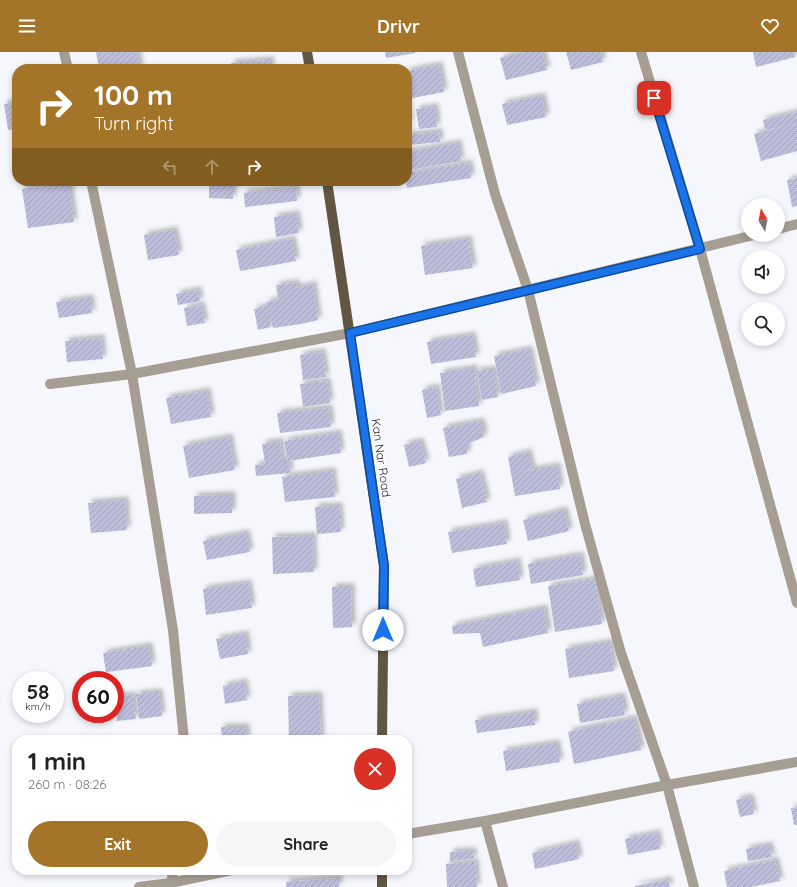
<!DOCTYPE html>
<meta charset="utf-8">
<style>
body{margin:0;font-family:Quicksand,sans-serif;background:#f6f6f6;color:#222;height:100vh;display:flex;flex-direction:column;font-size:15px;white-space:nowrap}
*{box-sizing:border-box;margin:0}
p{font-size:13px;color:#767676}
.icon{flex:none;width:22px;height:22px;fill:none;stroke:currentColor;stroke-width:2;stroke-linecap:round;stroke-linejoin:round}
.map{position:relative;flex:1;overflow:hidden}
.panel{position:absolute;left:12px;top:683px;width:400px;height:140px;display:flex;flex-direction:column;background:#fff;border-radius:16px;box-shadow:0 2px 6px #0003}
.panel>*{flex:none}
.guide{position:absolute;left:12px;top:12px;width:400px;height:122px;border-radius:16px;box-shadow:0 2px 6px #0003;background:#a47428;color:#fff;overflow:hidden}
.needle{width:26px;rotate:350deg}
.fabs{position:absolute;left:741px;top:146px;display:grid;gap:8px}
.fabs a{display:grid;place-items:center;width:44px;height:44px;border-radius:50%;background:#fff;box-shadow:0 2px 6px #0003;font-size:20px}
.speed{position:absolute;left:12px;top:619px;display:flex;gap:8px;font-size:20px;font-weight:700;text-align:center}
.speed>*{display:grid;place-content:center;width:52px;height:52px;border-radius:50%;background:#fff;box-shadow:0 2px 6px #0003;line-height:1}
.speed small{font-size:10px;font-weight:400}
.speed .limit{border:6px solid #d22;background:#fff;color:#111}
.pin{position:absolute;display:grid;place-items:center;width:34px;height:34px;color:#fff;margin:-17px;border-radius:8px;box-shadow:0 2px 6px #0006}
.me{position:absolute;width:44px;margin:-22px;rotate:0deg;stroke-linejoin:round;filter:drop-shadow(0 0 3px #0008)}
.turn{display:flex;align-items:center;gap:14px;height:84px;padding:0 16px;font-size:18px}
.turn .icon{width:52px;height:52px;stroke-width:2.5}
.turn b{display:block;font-size:28px;line-height:34px}
.lanes{display:flex;align-items:center;height:38px;padding:0 16px;background:#0003;justify-content:center;gap:20px;direction:ltr}
.lanes .off{opacity:.35}
.round{display:grid;place-items:center;flex:none;width:42px;height:42px;border-radius:21px;background:#f6f6f6}
.headline{display:flex;align-items:center;justify-content:space-between;height:68px;padding:0 16px}
h1{font-size:24px;font-weight:700;line-height:30px}
.primary-button{display:flex;gap:8px;margin-top:auto;padding:8px 16px}
.primary-button a{flex:1;height:46px;border-radius:24px;background:#a47428;color:#fff;font-size:16px;font-weight:700;line-height:46px;text-align:center}
.primary-button a+a{background:#f6f6f6;color:#222}
header{display:flex;justify-content:space-between;align-items:center;height:52px;padding:0 16px;background:#a47428;color:#fff;font-size:18px;font-weight:700}
.map>svg:first-child{display:block}
</style>
<header><svg class="icon" aria-label="menu" viewBox="0 0 24 24"><path d="M4 6h16M4 12h16M4 18h16"/></svg>Drivr<svg class="icon" aria-label="heart" viewBox="0 0 24 24"><path d="M12 20l-8-8c-3-5 5-10 8-4 3-6 11-1 8 4z"/></svg></header>
<div class="map">
<svg width="797" height="835" viewBox="0 0 797 835">
<defs>
<pattern id="building-hatch" width="6" height="6" patternUnits="userSpaceOnUse"><rect width="6" height="6" fill="#bdbeda"/><path d="M-1 1l2-2M0 6l6-6M5 7l2-2" fill="none" stroke="#a2a3bb"/></pattern>
<filter id="shadow"><feDropShadow dx="3.5" dy="-3.5" stdDeviation="2" flood-color="#0004"/></filter>
</defs>
<rect width="100%" height="100%" fill="#f6f7fd"/>
<g fill="url(#building-hatch)" filter="url(#shadow)">
<path d="M96,0H137L140,17H99Z"/>
<path d="M385,0H415V1L386,6Z"/>
<path d="M524,0H542L547,18L506,28L500,6Z"/>
<path d="M566,0H600L603,10L571,18Z"/>
<path d="M753,0H794L795,5L756,15Z"/>
<path d="M271,8V17H232L231,11Z"/>
<path d="M439,13L444,40L407,47V19Z"/>
<path d="M542,44L546,65L507,73L502,52Z"/>
<path d="M17,50V77L8,78L4,52Z"/>
<path d="M407,55L410,70H407Z"/>
<path d="M435,55L437,75L419,77L416,57Z"/>
<path d="M797,60V99L761,109L754,82L786,74L765,78L763,68Z"/>
<path d="M439,80L440,90L409,93L408,83Z"/>
<path d="M458,91L461,109L409,118L407,100Z"/>
<path d="M469,111L471,126L407,136L406,129H407V121Z"/>
<path d="M797,126V154L792,155L787,128Z"/>
<path d="M121,129H140V130L122,132Z"/>
<path d="M209,130L233,131V147L209,146Z"/>
<path d="M69,131L74,170L28,176L22,137Z"/>
<path d="M296,135L297,149L245,155L244,141Z"/>
<path d="M296,162L299,181L276,185L274,165Z"/>
<path d="M174,178L179,203L148,208L144,183Z"/>
<path d="M292,187L296,209L240,219L236,198Z"/>
<path d="M468,187L473,216L425,223L421,194Z"/>
<path d="M296,231L297,236L313,232L318,268L301,272L273,276L270,264L271,275L258,278L254,257L267,254L266,250L278,248L276,233Z"/>
<path d="M198,238L200,249L178,253L176,242Z"/>
<path d="M90,246L92,261L59,266L56,250Z"/>
<path d="M201,253L205,271L187,274L184,256Z"/>
<path d="M472,283L476,305L431,312L427,290Z"/>
<path d="M101,286L103,307L67,310L65,289Z"/>
<path d="M529,297L536,334L501,342L494,304Z"/>
<path d="M322,300L326,325L303,328L300,303Z"/>
<path d="M474,316L479,354L445,359L440,321Z"/>
<path d="M493,317L498,345L482,348L477,319Z"/>
<path d="M327,329L330,351L303,355L300,332Z"/>
<path d="M436,335L441,363L427,366L422,338Z"/>
<path d="M207,339L211,365L171,372L166,346Z"/>
<path d="M329,356L331,375L280,381L277,361Z"/>
<path d="M481,369L484,385L467,392V402L449,405L443,376Z"/>
<path d="M338,381L341,401L288,409L284,389Z"/>
<path d="M229,385L235,418L189,426L183,394Z"/>
<path d="M280,389L283,410H289L290,421L256,424L255,413L265,412L262,392Z"/>
<path d="M420,389L426,411L409,415L404,393Z"/>
<path d="M528,400L532,417L518,420L557,414L560,437L515,444L508,405Z"/>
<path d="M332,419L335,445L285,450L282,425Z"/>
<path d="M480,421L487,450L462,456L456,427Z"/>
<path d="M232,443V461L194,462V444Z"/>
<path d="M125,448L127,478L91,481L88,451Z"/>
<path d="M339,454L341,480L317,482L315,455Z"/>
<path d="M564,458L569,479L528,489L523,468Z"/>
<path d="M504,471L507,492L452,501L448,480Z"/>
<path d="M246,481L250,500L207,508L203,489Z"/>
<path d="M313,484L314,520L273,522L272,485Z"/>
<path d="M580,503L583,523L531,532L528,512Z"/>
<path d="M517,509L520,528L476,535L473,517Z"/>
<path d="M595,527L602,572L555,580L548,534Z"/>
<path d="M248,531L252,556L206,563L203,537Z"/>
<path d="M332,535H351L352,575L333,576Z"/>
<path d="M544,556L548,581L483,595L480,581L453,582L452,574Z"/>
<path d="M245,582L248,602L220,607L216,587Z"/>
<path d="M610,590L614,619L569,626L565,597Z"/>
<path d="M149,594L152,614L106,620L103,601Z"/>
<path d="M244,630L247,648L225,652L223,634Z"/>
<path d="M159,640L162,664L139,667L136,642Z"/>
<path d="M133,643L136,667L117,669L115,645Z"/>
<path d="M319,643L321,688H289L288,644Z"/>
<path d="M622,644L625,663L580,671L577,652Z"/>
<path d="M534,660L535,673L477,681L475,668Z"/>
<path d="M634,666L641,698L574,712L568,680Z"/>
<path d="M221,675H246L247,688H222Z"/>
<path d="M556,691L560,710L506,719L503,699Z"/>
<path d="M750,745L754,762L740,765L736,748Z"/>
<path d="M797,755V773H794L791,756Z"/>
<path d="M657,781L660,797L628,803L625,787Z"/>
<path d="M576,791L579,807L535,817L532,801Z"/>
<path d="M769,793L772,805L748,809L746,797Z"/>
<path d="M473,799L474,807L450,809V800Z"/>
<path d="M775,808L780,829L751,835H727L724,819Z"/>
<path d="M475,810L477,835H447L446,812Z"/>
<path d="M339,826V835H286V830Z"/>
<path d="M668,828L670,835H635V834Z"/>
</g>
<g fill="none" stroke-linecap="round" stroke-linejoin="round">
<g stroke="#a69e93" stroke-width="10">
<path d="M64,0L68,17"/>
<path d="M458,0L495,142L528,238L585,472L621,601L667,733L694,835"/>
<path d="M641,0L700,197L797,551"/>
<path d="M91,129L132,322L173,578L184,688"/>
<path d="M778,177L797,172"/>
<path d="M50,332L132,322L350,281L754,183"/>
<path d="M485,769L503,835"/>
<path d="M407,782L485,769L667,733L797,710"/>
<path d="M139,835L171,831L232,818"/>
<path d="M171,835L173,818"/>
</g>
<g stroke="#635543" stroke-width="10">
<path d="M307,0L310,17"/>
<path d="M327,129L384,514L382,688"/>
<path d="M382,818V835"/>
</g>
</g>
<g fill="none" stroke-linecap="round" stroke-linejoin="round">
<g stroke="#114b97" stroke-width="10">
<path id="route" d="M383,578L384,514L350,281L700,197L654,46"/>
</g>
<use href="#route" stroke="#1a73e8" stroke-width="7"/>
</g>
<g text-anchor="middle" stroke-width="3" stroke-linejoin="round" paint-order="stroke">
<g font-size="12" fill="#1a1a24" stroke="#fff">
<text transform="translate(381 406) rotate(82)" y="4">Kan Nar Road</text>
</g>
</g>
</svg>
<div class="fabs">
<a><svg class="needle" viewBox="-14 -14 28 28"><path d="M0-13l5 13h-10z" fill="#e53935"/><path d="M0 13l5-13h-10z" fill="#767676"/></svg></a>
<a><svg class="icon" aria-label="sound" viewBox="0 0 24 24"><path d="M4 9h4l5-4v14l-5-4H4zM17 9q2 3 0 6"/></svg></a>
<a><svg class="icon" aria-label="search" viewBox="0 0 24 24"><circle cx="10" cy="10" r="6"/><path d="M15 15l6 6"/></svg></a>
</div>
<div class="speed"><div>58<small>km/h</small></div><div class="limit">60</div></div>
<div class="pin" style="left:654px;top:46px;background:#d93025"><svg class="icon" aria-label="arrive" viewBox="0 0 24 24"><path d="M6 21V4h12l-3 4 3 4H6"/></svg></div>
<svg class="me" style="left:383px;top:578px" viewBox="-20 -20 40 40"><circle r="19" fill="#fff"/><path d="M0-13L10 11 0 6-10 11z" fill="#1a73e8"/></svg>
<div class="guide">
<div class="turn"><svg class="icon" aria-label="right" viewBox="0 0 24 24"><path d="M7 20v-9h11M14 6l5 5-5 5"/></svg><div><b>100 m</b>Turn right</div></div>
<div class="lanes"><svg class="icon off" aria-label="left" viewBox="0 0 24 24"><path d="M17 20v-9H6M10 6l-5 5 5 5"/></svg><svg class="icon off" aria-label="ahead" viewBox="0 0 24 24"><path d="M12 20V5M6 11l6-6 6 6"/></svg><svg class="icon" aria-label="right" viewBox="0 0 24 24"><path d="M7 20v-9h11M14 6l5 5-5 5"/></svg></div>
</div>
<section class="panel">
<div class="headline"><div><h1>1 min</h1><p>260 m · 08:26</p></div><a class="round" style="background:#d93025;color:#fff"><svg class="icon" aria-label="close" viewBox="0 0 24 24"><path d="M6 6l12 12M18 6L6 18"/></svg></a></div>
<div class="primary-button"><a>Exit</a><a>Share</a></div>
</section>
</div>
